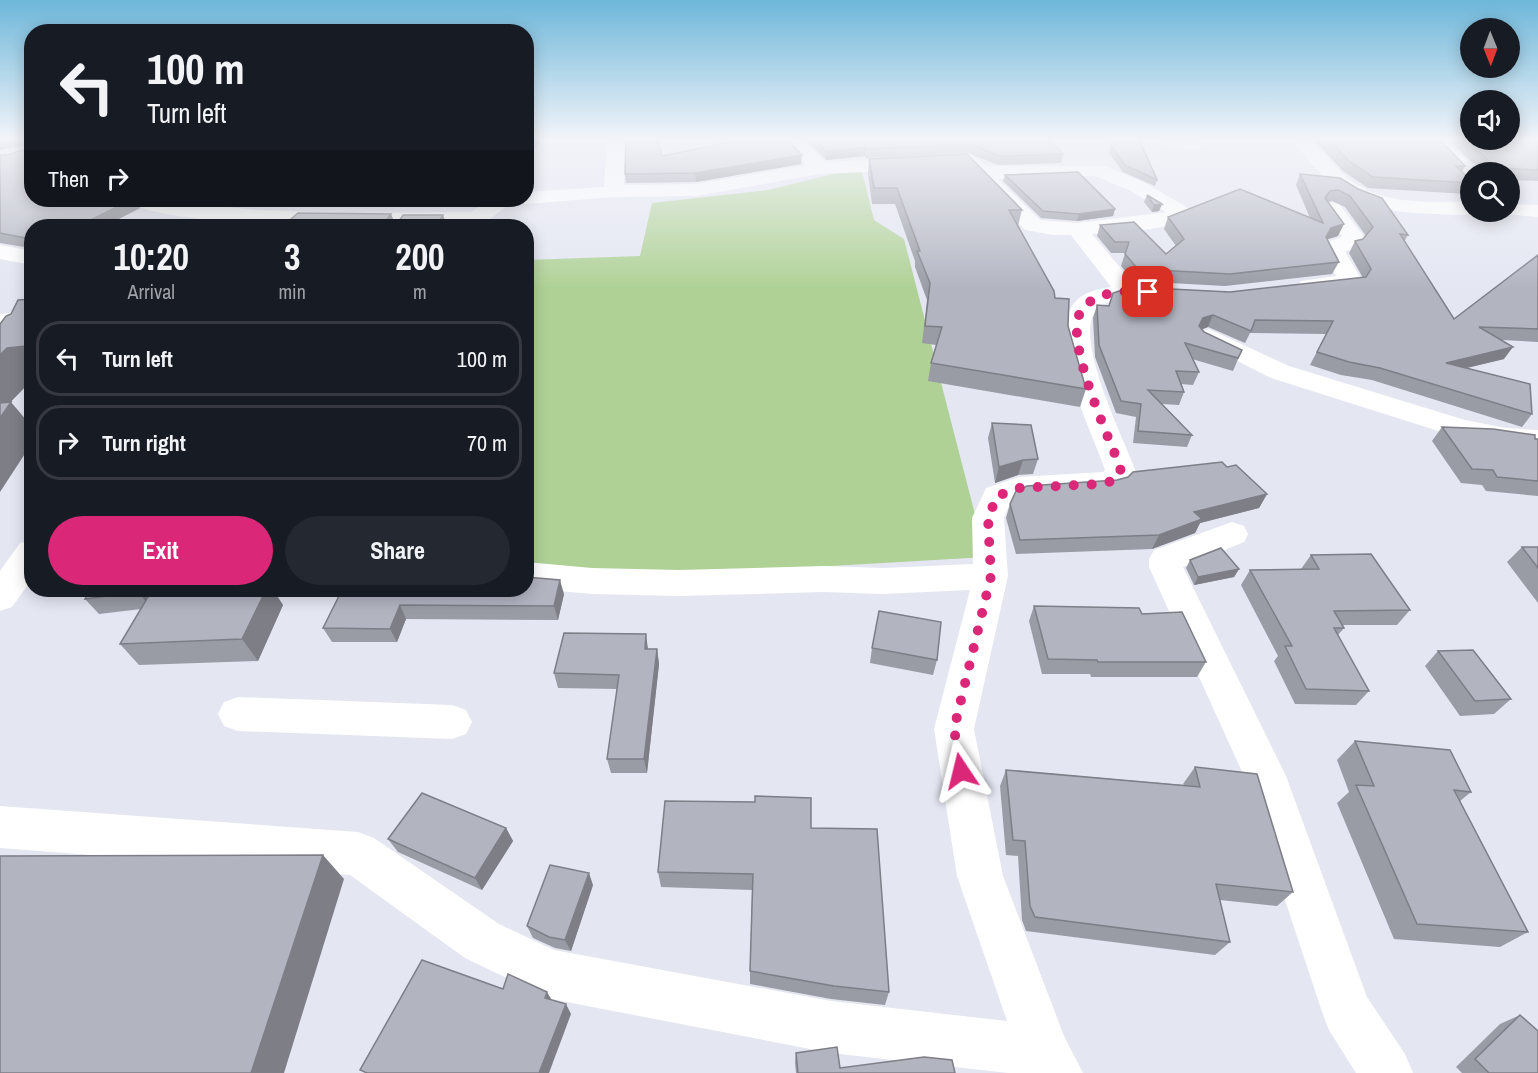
<!DOCTYPE html>
<style>
body{margin:0;font-family:"Archivo Narrow",sans-serif;background:#242831;color:#f1f3f6;height:100vh;display:flex;flex-direction:column;font-size:22px;white-space:nowrap}
*{box-sizing:border-box;margin:0}
p{font-size:20px;color:#9ea1a6}
.icon{flex:none;width:33px;height:33px;fill:none;stroke:currentColor;stroke-width:2;stroke-linecap:round;stroke-linejoin:round}
.map{position:relative;flex:1;overflow:hidden}
.drawer{position:absolute;left:24px;top:219px;width:510px;height:378px;display:flex;flex-direction:column;background:#171b24;border-radius:24px;box-shadow:0 3px 15px #0003}
.drawer>*{flex:none}
.hud{position:absolute;left:24px;top:24px;width:510px;height:183px;border-radius:24px;box-shadow:0 3px 15px #0003;background:#171b24;color:#f1f3f6;overflow:hidden}
.needle{width:39px;rotate:179deg}
.fabs{position:absolute;left:1460px;top:18px;display:grid;gap:12px}
.fabs a{display:grid;place-items:center;width:60px;height:60px;border-radius:50%;background:#171b24;box-shadow:0 3px 15px #0003;font-size:30px}
.pin{position:absolute;display:grid;place-items:center;width:51px;height:51px;color:#fff;margin:-26px;border-radius:12px;box-shadow:0 3px 9px #0006}
.me{position:absolute;width:66px;margin:-33px;rotate:350deg;stroke-linejoin:round;filter:drop-shadow(0 0 4px #0008)}
.turn{display:flex;align-items:center;gap:21px;height:126px;padding:0 24px;font-size:27px}
.turn .icon{width:78px;height:78px;stroke-width:2.5}
.turn b{display:block;font-size:42px;line-height:51px}
.then{display:flex;align-items:center;height:57px;padding:0 24px;background:#0003;gap:12px;font-size:22px}
.eta{display:flex;justify-content:space-evenly;align-items:center;height:102px;text-align:center}
.eta b{font-size:36px;font-weight:800;line-height:42px}
.cta{display:flex;gap:12px;margin-top:auto;padding:12px 24px}
.cta a{flex:1;height:69px;border-radius:36px;background:#db2777;color:#fff;font-size:24px;font-weight:800;line-height:69px;text-align:center}
.cta a+a{background:#242831;color:#f1f3f6}
ul{padding:0;list-style:none}
li{display:flex;align-items:center;gap:18px;height:75px;margin:0 12px 9px;padding:0 12px;border:3px solid #363941;border-radius:24px}
li div{flex:1}
li b{display:block;font-size:22px}
li em{font-style:normal}
.map>svg:first-child{display:block}
</style>
<div class="map">
<svg width="1538" height="1073" viewBox="0 0 1538 1073">
<rect width="100%" height="100%" fill="#e4e6f2"/>
<path fill="#afd195" d="M861,167L874,220L904,239L986,557L641,577L527,574L526,260L640,256L652,203L768,190Z"/>
<g fill="none" stroke-linecap="round" stroke-linejoin="round">
<g fill="#fff" fill-rule="evenodd">
<path d="M607,139H625L624,185L696,184L806,165L781,139H801L825,162L912,158L919,160L922,164L919,168L912,170L820,174L696,196L614,197L526,204L517,200H526V192L604,187Z"/>
<path d="M933,139H954L986,166H1105L1145,183L1190,209L1193,213C1181,231 1114,232 1092,234L1134,284L1163,287L1167,292L1163,297C1143,302 1120,294 1101,306C1066,327 1126,442 1136,472L1122,489L1111,492L1022,498L1010,503L1004,518L1008,576L974,729L1003,876L1064,1036L1083,1073H1008L831,1053L551,999L465,958L350,875L0,848V806L358,832L374,838L499,924L554,950L831,1001L1007,1021L957,876L934,729L970,590L883,594L824,592L679,596L592,594L526,588V562L592,568L679,570L824,566L883,568L973,564L972,518L986,488L1019,477L1103,472L1105,470C1092,430 1041,335 1077,300C1086,291 1099,289 1111,287L1071,235H1054L1025,230L973,175ZM1095,176L1131,191L1166,212L1077,223L1040,220L998,179Z"/>
<path d="M1152,139H1193L1199,141L1202,145L1199,149L1193,151L1155,143Z"/>
<path d="M1292,139H1311C1325,154 1337,171 1353,182C1387,206 1431,201 1470,202V212H1478C1466,217 1450,214 1437,214C1367,213 1333,197 1292,139Z"/>
<path d="M1425,139H1445L1479,172H1470V180L1463,178Z"/>
<path d="M130,200H162L256,210L348,213L471,212L490,200H514L490,219L472,224C425,225 151,231 130,200Z"/>
<path d="M1332,202L1339,204L1365,238L1355,249L1345,251L1363,282L1359,287C1342,291 1318,295 1301,291L1297,286L1301,281L1336,276L1322,250L1326,242L1342,237L1322,208L1325,204Z"/>
<path d="M1509,204L1538,205V217L1502,214L1500,212H1509Z"/>
<path d="M0,245L32,251V265L0,259Z"/>
<path d="M32,311V325L0,328V314Z"/>
<path d="M1209,329L1289,366L1465,420L1506,428L1538,430V448L1506,446L1451,435L1271,378L1200,342L1196,337L1200,332Z"/>
<path d="M1232,522L1244,526L1248,534L1244,542L1183,567L1286,776L1367,997L1405,1054L1413,1073H1356L1329,1030L1322,1012L1244,776L1149,567V559L1154,550Z"/>
<path d="M32,540V579L12,607L0,611V571L20,543Z"/>
<path d="M238,697L452,705L466,710L472,722L466,734L452,739L238,731L224,726L218,714L224,702Z"/>
</g>
</g>
<g fill="#999ba5">
<path d="M0,139H32L140,208L105,226H32V250L30,248L0,243V155H7L27,149V145L0,150Z"/>
<path d="M734,139H787L801,164L696,182L626,183L625,174L662,156L736,142Z"/>
<path d="M805,139H1008L1011,141L1063,154L1061,163L998,165L968,153L865,158V156L826,160Z"/>
<path d="M1113,139L1157,180L1155,186L1123,172L1109,153Z"/>
<path d="M1313,139H1439L1465,166L1462,172L1470,180V188L1466,194L1368,188L1343,171Z"/>
<path d="M1448,139H1538V181L1509,180V172H1473L1477,167Z"/>
<path d="M869,159L1022,210L1018,226L1055,298L1068,326L1086,389L1080,407L928,381L931,363L936,345L922,343L927,300L915,267V261L895,204H872L868,174Z"/>
<path d="M1300,174L1340,178L1408,235L1404,242L1454,319L1538,255V342L1502,340L1504,359L1467,368L1532,414L1522,427L1372,380L1341,375L1310,365L1326,334L1250,333L1245,343L1208,327L1202,329L1204,332L1242,350L1233,371L1192,359L1199,372L1193,385L1181,384L1184,392L1179,405L1162,404L1192,435L1187,447L1133,443L1136,417L1116,413L1095,357L1093,318L1097,305L1109,306L1363,278L1349,253L1355,241L1363,239L1366,236L1345,207L1332,201L1328,202L1338,236L1327,239L1339,262L1332,274L1225,286L1134,281L1121,266L1125,253H1111L1097,236L1100,225L1166,254L1176,246L1164,229L1168,217L1310,218L1296,185Z"/>
<path d="M1005,175L1115,209L1113,216L1077,221L1041,218L1003,181Z"/>
<path d="M1147,195L1162,204L1159,211L1152,212L1144,202Z"/>
<path d="M992,423L1038,459L1033,474L1018,475L995,483L988,438Z"/>
<path d="M1442,427L1538,439V496L1486,491L1482,485L1461,483L1432,441Z"/>
<path d="M1227,467L1267,494L1259,508L1200,523L1195,533L1152,549L1016,554L1006,518L1010,504L1117,480Z"/>
<path d="M1522,547H1538V603L1507,562Z"/>
<path d="M1311,555L1410,610L1397,625H1343L1344,628L1338,635L1369,691L1356,705L1295,704L1274,661L1278,656L1241,585L1250,570L1301,569Z"/>
<path d="M1190,560L1239,569L1234,577L1194,585L1186,568Z"/>
<path d="M90,590H273L283,605L258,661L139,665L120,644L141,609L99,614L85,599Z"/>
<path d="M322,590H526L564,594L558,620L406,619L397,642H332L323,628L341,591Z"/>
<path d="M1034,606L1142,614L1206,662L1197,677H1091L1090,674H1042L1029,621Z"/>
<path d="M872,648L937,660L933,675L870,663Z"/>
<path d="M648,649H657L659,664L647,773H611L607,759L617,689L558,688L554,673Z"/>
<path d="M1438,651L1511,699L1494,714L1460,716L1425,666Z"/>
<path d="M1355,741L1471,792L1460,801L1528,932L1500,947L1394,939L1337,803L1349,792L1337,760Z"/>
<path d="M1195,767L1293,892L1277,906L1220,900L1230,942L1215,955L1026,931L1022,920L1018,856L1006,855L1000,786L1006,770L1184,785L1183,784Z"/>
<path d="M506,828L513,841L482,890L398,852L388,839Z"/>
<path d="M811,828L889,992L885,1005L831,999L750,984V971L752,890L661,887L658,872Z"/>
<path d="M593,885L571,951L555,948L533,938L527,926Z"/>
<path d="M1520,1015L1538,1073H1462L1456,1067L1500,1024Z"/>
<path d="M796,1053L840,1068L955,1073H796L795,1062Z"/>
</g>
<g fill="#7d7e86">
<path d="M0,139H31L32,144L0,150Z"/>
<path d="M530,139H542V141L526,155V143Z"/>
<path d="M866,147L865,156L826,160V151Z"/>
<path d="M802,155L801,164L696,182L695,173Z"/>
<path d="M128,200H135L140,208L105,226H79Z"/>
<path d="M1162,204L1159,211L1152,212L1154,205Z"/>
<path d="M1115,209L1113,216L1077,221L1079,214Z"/>
<path d="M391,214L396,226H381Z"/>
<path d="M443,215L447,226H436Z"/>
<path d="M1344,224L1338,236L1325,240L1320,249L1331,228Z"/>
<path d="M1213,315L1208,327L1198,331L1203,318Z"/>
<path d="M32,338V380L0,413V355L7,348Z"/>
<path d="M1513,347L1504,359L1437,375L1446,363Z"/>
<path d="M11,402L32,427V443L0,492V418Z"/>
<path d="M1023,460L1018,475L995,483L999,467Z"/>
<path d="M1267,494L1259,508L1200,523L1195,533L1152,549L1159,535L1194,512Z"/>
<path d="M1239,569L1234,577L1194,585L1198,577Z"/>
<path d="M560,580L564,594L558,620L554,606Z"/>
<path d="M139,590H158L150,607L138,592Z"/>
<path d="M266,590H273L283,605L258,661L242,639Z"/>
<path d="M400,605L406,619L397,642L390,629Z"/>
<path d="M646,634L648,649H645Z"/>
<path d="M657,649L659,664L647,773L644,759Z"/>
<path d="M506,828L513,841L482,890L475,878Z"/>
<path d="M323,855L344,879L284,1073H251Z"/>
<path d="M589,873L593,885L571,951L565,940Z"/>
<path d="M547,992L553,1002L545,998Z"/>
<path d="M566,1004L571,1014L549,1073H539Z"/>
</g>
<g fill="#b2b4c0" stroke="#7d7e86" stroke-width="1.5">
<path d="M27,139H32V200H130L79,226H32V244L27,243L25,238L0,233V155H7L27,149Z"/>
<path d="M626,139H657L662,156L741,140L740,139H787L802,155L695,173L625,174Z"/>
<path d="M814,139H1008L1011,141L1048,139L1063,154L1000,156L969,144L866,149V147L826,151Z"/>
<path d="M1113,139H1139L1157,180L1125,165L1111,146Z"/>
<path d="M1328,139H1439L1465,166H1456L1470,180V183L1373,177L1348,160Z"/>
<path d="M1465,139H1538V170L1479,167V163H1487V159Z"/>
<path d="M967,154L1022,210H1009L1054,291L1055,298L1069,299L1068,326L1086,389L931,363L942,327L925,326L930,283L917,251H920L897,188H874L869,159Z"/>
<path d="M1078,172L1115,209L1079,214L1043,211L1005,175Z"/>
<path d="M1300,174L1340,178L1358,189L1382,198L1408,235L1400,234L1454,319L1538,255V329L1479,327L1513,347L1446,363L1530,384L1532,414L1380,368L1349,362L1317,352L1333,321L1255,320L1251,331L1213,315L1203,318L1199,326L1204,332L1242,350L1238,358L1185,343L1199,372L1176,371L1184,392L1148,390L1192,435L1138,431L1141,404L1121,401L1099,345L1097,305L1109,306L1113,293L1131,287L1230,292L1366,277L1371,269L1355,241L1363,239L1373,227L1350,196L1338,190L1330,191L1325,198L1344,224L1331,228L1326,237L1339,262L1230,274L1138,269L1125,254L1129,242H1115L1100,225L1134,222L1166,254L1184,239L1168,217L1240,189L1323,223Z"/>
<path d="M1147,195L1162,204L1154,205Z"/>
<path d="M298,213L391,214L381,226H283Z"/>
<path d="M403,215H443L436,226H396Z"/>
<path d="M32,299V338L26,346L7,348L0,355V324L6,316L11,314L18,300Z"/>
<path d="M11,402L0,418V403Z"/>
<path d="M992,423L1031,425L1038,459L1023,460L999,467Z"/>
<path d="M1442,427L1493,429L1535,435V439H1538V481L1497,477L1493,470L1472,469Z"/>
<path d="M1222,462L1227,467L1236,465L1267,494L1194,512L1202,519L1159,535L1020,540L1010,504L1016,491L1027,486L1117,480L1128,477L1133,472Z"/>
<path d="M1522,547H1538V568Z"/>
<path d="M1221,548L1239,569L1198,577L1190,560Z"/>
<path d="M1371,554L1410,610L1334,611L1344,628H1334L1369,691L1306,689L1285,646H1292L1250,570L1319,569L1311,555Z"/>
<path d="M526,577L560,580L554,606L400,605L390,629L323,628L342,590H526Z"/>
<path d="M90,590H139L138,592L85,599Z"/>
<path d="M152,590H266L242,639L120,644Z"/>
<path d="M1034,606L1139,608L1142,614L1182,612L1206,662H1098L1097,660L1048,659Z"/>
<path d="M879,611L941,622L937,660L872,648Z"/>
<path d="M564,633L646,634L645,649H657L644,759H607L619,675L554,673Z"/>
<path d="M1473,650L1511,699L1475,701L1438,651Z"/>
<path d="M1355,741L1450,750L1471,792L1454,790L1528,932L1417,924L1356,785L1374,786Z"/>
<path d="M1195,767L1257,774L1293,892L1216,884L1230,942L1035,917L1030,906L1025,841L1013,840L1006,770L1200,787Z"/>
<path d="M422,793L506,828L475,878L388,839Z"/>
<path d="M755,796L811,798V828L877,829L889,992L834,986L750,971L753,874L658,872L665,801L755,802Z"/>
<path d="M323,855L251,1073H0V856Z"/>
<path d="M550,865L589,873L565,940L549,937L527,926Z"/>
<path d="M422,960L503,989L508,974L547,992L545,998L566,1004L539,1073H367L360,1070Z"/>
<path d="M1520,1015L1538,1031V1073H1489L1475,1059Z"/>
<path d="M837,1047L840,1068L924,1057L952,1060L955,1073H798L796,1053Z"/>
</g>
<linearGradient id="sky" x2="0" y2="1"><stop stop-color="#6db7da"/><stop offset="0.48" stop-color="#f3f4f9"/><stop offset="1" stop-color="#f3f4f9" stop-opacity="0"/></linearGradient>
<rect width="1538" height="290" fill="url(#sky)"/>
<g fill="none" stroke-linecap="round" stroke-linejoin="round">
<path stroke="#db2777" stroke-width="10" stroke-dasharray="0 18" d="M961,771L954,729L991,576L988,518L997,496L1019,488L1100,484C1110,482 1116,481 1121,472L1119,464C1107,434 1065,341 1080,313C1091,291 1127,290 1148,292"/>
</g>
</svg>
<div class="fabs">
<a><svg class="needle" viewBox="-14 -14 28 28"><path d="M0-13l5 13h-10z" fill="#e53935"/><path d="M0 13l5-13h-10z" fill="#9ea1a6"/></svg></a>
<a><svg class="icon" aria-label="sound" viewBox="0 0 24 24"><path d="M4 9h4l5-4v14l-5-4H4zM17 9q2 3 0 6"/></svg></a>
<a><svg class="icon" aria-label="search" viewBox="0 0 24 24"><circle cx="10" cy="10" r="6"/><path d="M15 15l6 6"/></svg></a>
</div>
<div class="pin" style="left:1148px;top:292px;background:#d93025"><svg class="icon" aria-label="arrive" viewBox="0 0 24 24"><path d="M6 21V4h12l-3 4 3 4H6"/></svg></div>
<svg class="me" style="left:961px;top:771px" viewBox="-20 -20 40 40"><path d="M0-17L14 15 0 8-14 15z" fill="#db2777" stroke="#fff" stroke-width="4"/></svg>
<div class="hud">
<div class="turn"><svg class="icon" aria-label="left" viewBox="0 0 24 24"><path d="M17 20v-9H6M10 6l-5 5 5 5"/></svg><div><b>100 m</b>Turn left</div></div>
<div class="then">Then<svg class="icon" aria-label="right" viewBox="0 0 24 24"><path d="M7 20v-9h11M14 6l5 5-5 5"/></svg></div>
</div>
<section class="drawer">
<div class="eta">
<div><b>10:20</b><p>Arrival</p></div>
<div><b>3</b><p>min</p></div>
<div><b>200</b><p>m</p></div>
</div>
<ul>
<li><svg class="icon" aria-label="left" viewBox="0 0 24 24"><path d="M17 20v-9H6M10 6l-5 5 5 5"/></svg><div><b>Turn left</b></div><em>100 m</em></li>
<li><svg class="icon" aria-label="right" viewBox="0 0 24 24"><path d="M7 20v-9h11M14 6l5 5-5 5"/></svg><div><b>Turn right</b></div><em>70 m</em></li>
</ul>
<div class="cta"><a>Exit</a><a>Share</a></div>
</section>
</div>
